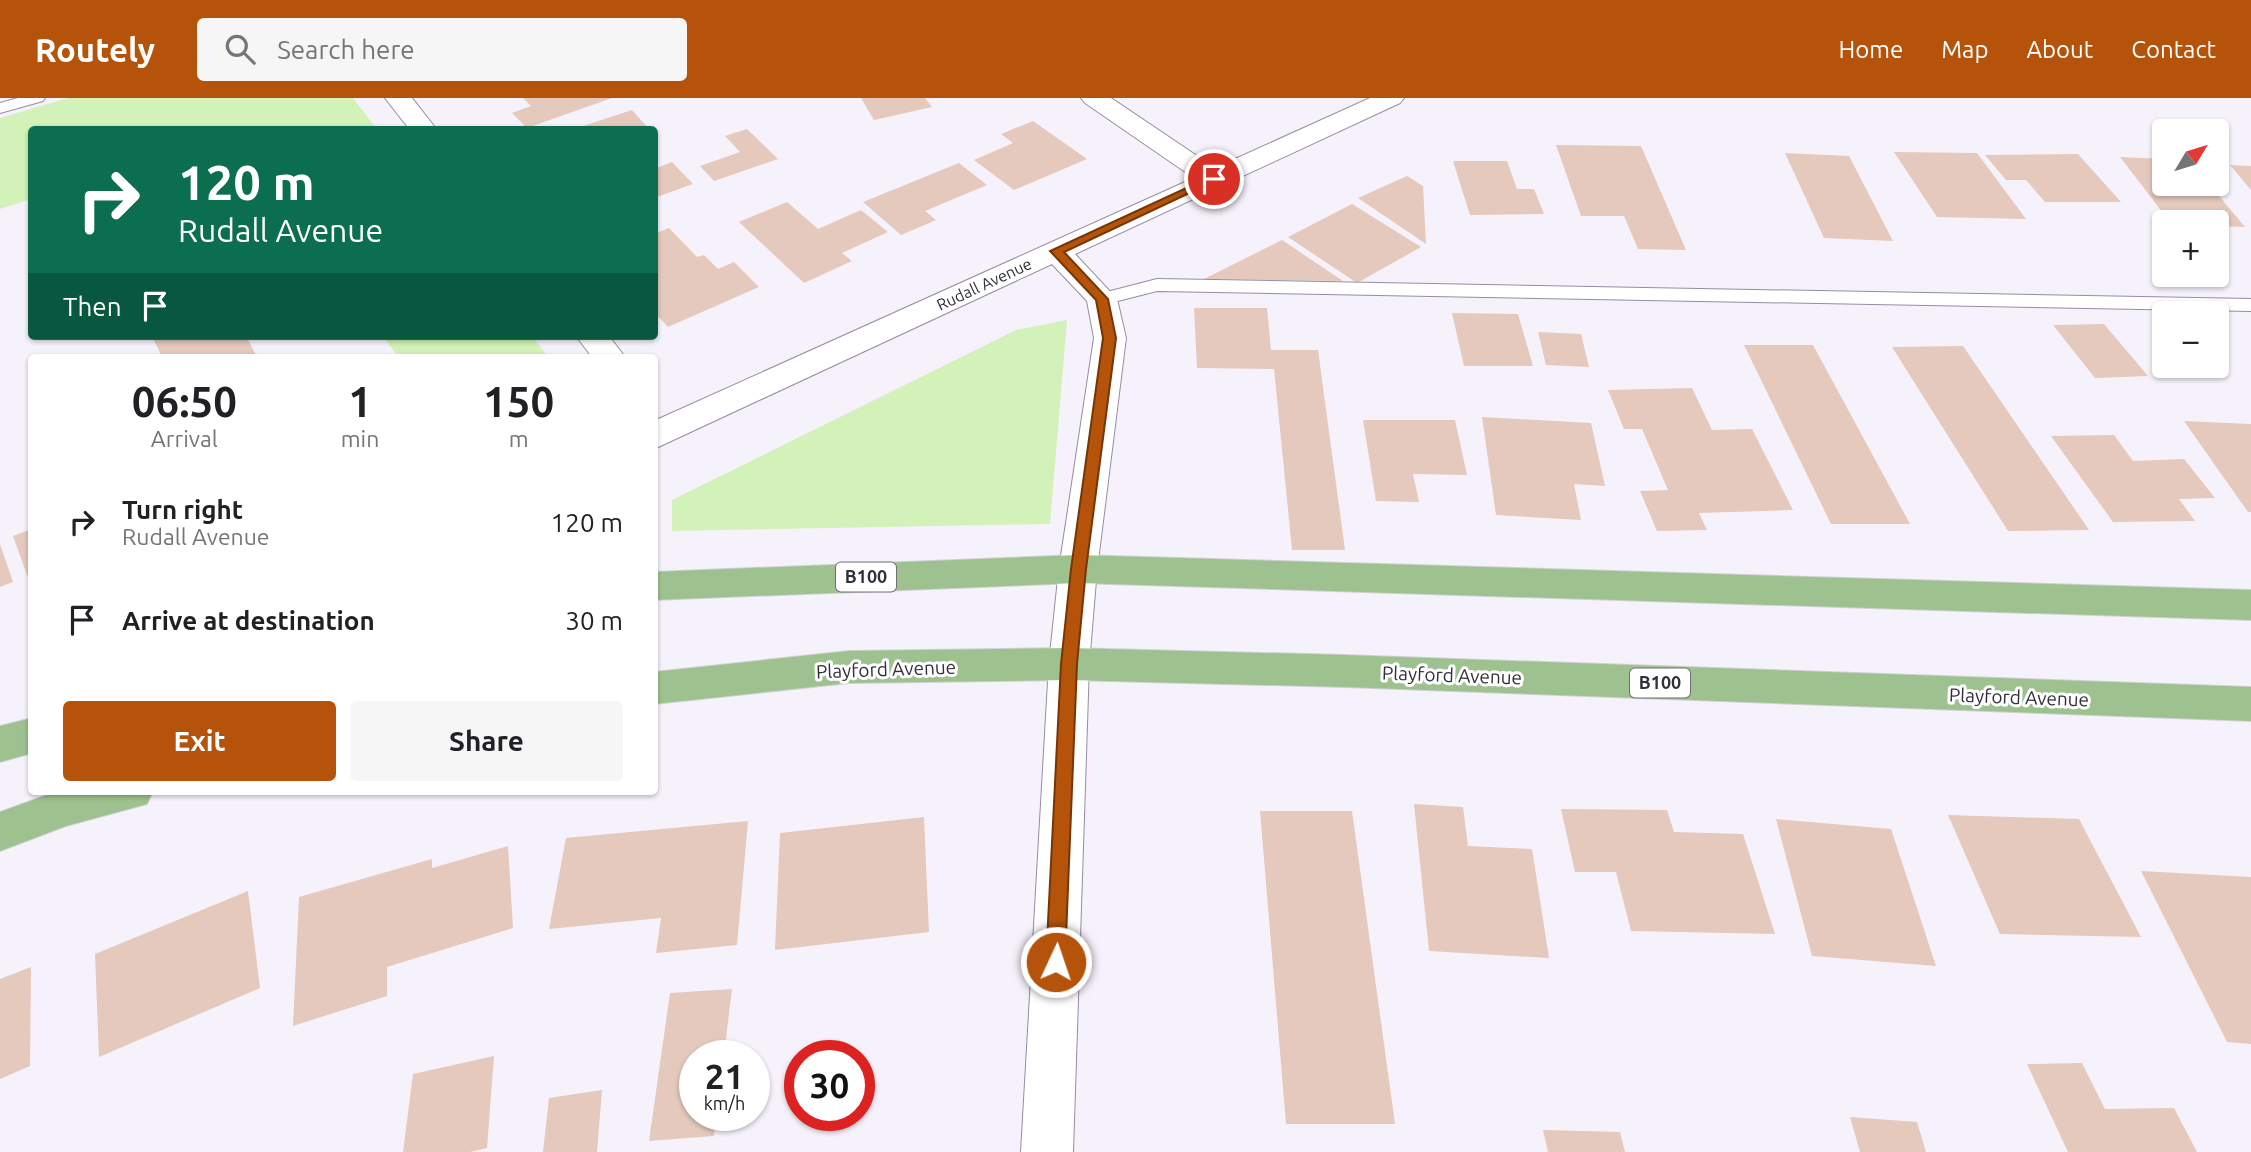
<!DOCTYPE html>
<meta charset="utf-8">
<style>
body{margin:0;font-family:Ubuntu,sans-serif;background:#f6f6f6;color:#202124;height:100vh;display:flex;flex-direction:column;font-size:26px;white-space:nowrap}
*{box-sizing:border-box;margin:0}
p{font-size:23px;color:#757577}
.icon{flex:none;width:38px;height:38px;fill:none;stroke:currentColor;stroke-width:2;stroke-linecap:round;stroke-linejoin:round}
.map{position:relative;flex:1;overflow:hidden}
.details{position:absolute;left:28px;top:256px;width:630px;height:441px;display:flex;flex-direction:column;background:#fff;border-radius:7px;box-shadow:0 2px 5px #0004}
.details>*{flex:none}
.guide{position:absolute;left:28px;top:28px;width:630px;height:214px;border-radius:7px;box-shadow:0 2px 5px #0004;background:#0b6e4f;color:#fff;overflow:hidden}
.needle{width:46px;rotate:52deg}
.buttons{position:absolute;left:2152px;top:21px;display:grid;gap:14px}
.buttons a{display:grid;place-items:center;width:77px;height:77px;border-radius:7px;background:#fff;box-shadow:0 2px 5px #0004;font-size:35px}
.speed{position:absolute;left:679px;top:942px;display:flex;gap:14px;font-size:35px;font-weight:700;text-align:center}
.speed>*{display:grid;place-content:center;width:91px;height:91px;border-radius:50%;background:#fff;box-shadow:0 2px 5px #0004;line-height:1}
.speed small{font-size:18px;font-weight:400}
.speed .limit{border:10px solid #d22;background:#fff;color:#111}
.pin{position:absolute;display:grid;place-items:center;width:60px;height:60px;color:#fff;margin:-30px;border:4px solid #fff;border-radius:50%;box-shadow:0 2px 7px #0007}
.me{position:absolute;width:77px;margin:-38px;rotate:3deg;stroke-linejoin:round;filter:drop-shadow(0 0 5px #0008)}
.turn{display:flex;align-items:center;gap:24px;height:147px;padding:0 35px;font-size:32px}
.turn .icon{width:91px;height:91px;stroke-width:2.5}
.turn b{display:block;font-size:49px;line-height:60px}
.then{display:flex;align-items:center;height:66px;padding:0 35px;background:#0003;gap:14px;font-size:26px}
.eta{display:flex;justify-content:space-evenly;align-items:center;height:119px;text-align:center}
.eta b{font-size:42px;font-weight:700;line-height:49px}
.primary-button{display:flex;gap:14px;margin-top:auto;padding:14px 35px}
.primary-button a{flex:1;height:80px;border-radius:7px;background:#b45309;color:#fff;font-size:28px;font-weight:700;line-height:80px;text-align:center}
.primary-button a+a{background:#f6f6f6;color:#202124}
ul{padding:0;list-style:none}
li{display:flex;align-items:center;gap:21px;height:98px;padding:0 35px}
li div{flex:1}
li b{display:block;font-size:26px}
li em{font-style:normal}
header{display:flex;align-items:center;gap:42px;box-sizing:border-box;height:98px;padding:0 35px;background:#b45309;color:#fff}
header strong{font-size:33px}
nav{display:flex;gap:38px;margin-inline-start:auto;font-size:24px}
.search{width:490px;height:63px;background:#f6f6f6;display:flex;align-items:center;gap:18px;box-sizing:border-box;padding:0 24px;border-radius:7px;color:#757577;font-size:26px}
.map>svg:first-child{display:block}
</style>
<header>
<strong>Routely</strong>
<div class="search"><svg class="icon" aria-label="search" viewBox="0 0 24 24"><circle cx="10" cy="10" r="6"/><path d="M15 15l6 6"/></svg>Search here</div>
<nav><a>Home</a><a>Map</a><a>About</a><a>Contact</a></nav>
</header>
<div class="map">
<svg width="2251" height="1054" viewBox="0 0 2251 1054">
<rect width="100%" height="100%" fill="#f6f2fc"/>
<g fill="#d2f2b9">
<path d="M68,0H353L377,31L32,32L31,101L0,111V20Z"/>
<path d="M1067,222L1050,426L672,433V402L1016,232Z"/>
<path d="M383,238H532L548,259H398Z"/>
</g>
<g fill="#e5c9bc">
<path d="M523,0H612L527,30L512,15L531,8Z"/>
<path d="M861,0H925L932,9L874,22Z"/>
<path d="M632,12L648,30L574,32V31Z"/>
<path d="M1033,23L1087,61L1014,92L974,62L1013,45L1001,36Z"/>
<path d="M747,31L778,61L714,83L700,68L740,54L725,38Z"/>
<path d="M1556,47L1641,48L1686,152L1638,151L1624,118H1581Z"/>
<path d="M1894,54L1977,55L2026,121L1937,119Z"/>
<path d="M1785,55L1849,58L1893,143L1824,140Z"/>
<path d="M2078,56L2121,104H2045L2026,82H2006L1985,57Z"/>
<path d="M2120,59L2165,61V86H2209L2245,129L2217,128V124H2170Z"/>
<path d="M1453,63H1507L1517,91H1534L1544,116L1470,117Z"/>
<path d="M672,64L693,86L654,100V71Z"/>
<path d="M959,65L987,87L925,113L936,122L901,137L863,104Z"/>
<path d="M2230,67L2251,68V92Z"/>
<path d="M1407,78L1423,88L1426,146L1358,100Z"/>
<path d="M787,104L818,131L861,112L888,134L842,155L852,163L804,185L739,124Z"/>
<path d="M1352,106L1421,149L1357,185L1288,139Z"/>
<path d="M669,130L697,159L704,157L718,171L734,164L759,189L668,229L654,214V136Z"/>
<path d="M1282,142L1343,183L1204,181Z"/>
<path d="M1194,210H1267L1271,252H1318L1345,452H1292L1274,271L1197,270Z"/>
<path d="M1452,215L1518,216L1533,268H1464Z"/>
<path d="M2104,226L2148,278L2095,280L2053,227Z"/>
<path d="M1538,234L1581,236L1589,269L1546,267Z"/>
<path d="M152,238H246L257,259H162Z"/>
<path d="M1744,247H1813L1910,426H1831Z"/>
<path d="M1963,248L2089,432L2008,433L1892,249Z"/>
<path d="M1692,290L1712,332L1752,331L1793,412L1699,415L1707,432L1657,433L1640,393L1668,392L1642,331H1624L1608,292Z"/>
<path d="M1482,319L1591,325L1605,388L1574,386L1581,422L1496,417Z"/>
<path d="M1363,322H1455L1467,377L1413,376L1419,404L1376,403Z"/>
<path d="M2184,323L2251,326V414H2248Z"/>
<path d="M2114,337L2133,363L2184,361L2215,400L2179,401L2195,423L2113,424L2051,338Z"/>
<path d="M32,431V488H31L13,438Z"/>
<path d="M0,446L13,484L0,489Z"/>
<path d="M1414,706L1463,709L1468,748L1532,751L1549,860L1429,853Z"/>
<path d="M1561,711L1667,712L1674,734L1743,736L1775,836L1631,833L1616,774H1575Z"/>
<path d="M1260,713H1352L1395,1026H1286Z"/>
<path d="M1948,717L2079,721L2141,839L2000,836Z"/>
<path d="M924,719L929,834L775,852L780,735Z"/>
<path d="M1776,721L1891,731L1936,868L1812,858Z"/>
<path d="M748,723L737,847L656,855L661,820L549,831L566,740Z"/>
<path d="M508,748L513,830L387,869V898L293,928L299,799L432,761V770Z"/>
<path d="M2141,773L2251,779V946L2227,944Z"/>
<path d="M248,793L260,890L99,959L95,856Z"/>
<path d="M31,869L30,968L0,981V881Z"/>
<path d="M732,891L724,957H695V1017H716L714,1038L649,1043L670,895Z"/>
<path d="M494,958L487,1050L470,1054H403L413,976Z"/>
<path d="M2082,965L2105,1011L2174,1010L2197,1054H2068L2027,966Z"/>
<path d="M602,992L597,1054H543L549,1000Z"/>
<path d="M1850,1019L1917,1024L1926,1054H1860Z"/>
<path d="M1543,1032L1620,1034L1625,1054H1548Z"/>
</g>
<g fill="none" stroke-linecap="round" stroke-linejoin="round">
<g stroke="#968ca4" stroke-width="2">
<g id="service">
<path d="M18,0H45L43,3L0,15V5Z"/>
<path d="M1157,181L2251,201V213L1157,193L1102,207L1095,205L1092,201L1095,197Z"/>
</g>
</g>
<g stroke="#968ca4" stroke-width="2">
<g id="minor">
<path d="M385,0H412L437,32H410Z"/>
<path d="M1081,0H1111L1215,70L1370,0H1404L1400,5L1075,156L1117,201L1126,240L1097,471L1089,566L1073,1054H1021L1049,566L1059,471L1094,240L1087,203L1052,166L654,351V323L1194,80L1085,5Z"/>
<path d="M576,238H609L625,259H592Z"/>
</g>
</g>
<g stroke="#d2d1d3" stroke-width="2">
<g id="trunk">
<path d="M1078,457L2251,492V522L1078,485L654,502V474Z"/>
<path d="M1069,550L1345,557L2251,589V623L1345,589L1069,582L849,585L654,606V574L849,553Z"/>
<path d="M32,620V655L0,664V628Z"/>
<path d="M58,693H153L147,706L66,728L0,753V714Z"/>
</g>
</g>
<use href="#service" fill="#fff" fill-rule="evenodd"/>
<use href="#minor" fill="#fff" fill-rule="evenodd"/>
<use href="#trunk" fill="#9ec28f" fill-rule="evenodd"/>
</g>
<path fill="#b45309" stroke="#753606" stroke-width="2" d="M1210,79L1219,81L1064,154L1108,201L1116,240L1086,471L1077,566L1065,864L1062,871L1056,873L1049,871L1046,864L1061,566L1071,471L1103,240L1096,202L1050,153Z"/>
<g text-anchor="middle" stroke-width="6" stroke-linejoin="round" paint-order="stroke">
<g font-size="16" fill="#332f39" stroke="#fff">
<text transform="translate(984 186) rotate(-25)" y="6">Rudall Avenue</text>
</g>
<g fill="#fff" stroke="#706d74" stroke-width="2">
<rect x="836" y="464.5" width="60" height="29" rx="5"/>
<rect x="1630" y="570.5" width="60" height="29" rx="5"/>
</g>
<g font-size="18" font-weight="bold" fill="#332f39">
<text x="866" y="485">B100</text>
<text x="1660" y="591">B100</text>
</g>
<g font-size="19" fill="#332f39" stroke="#fff">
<text transform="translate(886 571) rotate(-2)" y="7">Playford Avenue</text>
<text transform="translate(1452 577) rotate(2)" y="7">Playford Avenue</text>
<text transform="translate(2019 599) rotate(2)" y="7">Playford Avenue</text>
</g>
</g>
</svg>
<div class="buttons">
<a><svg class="needle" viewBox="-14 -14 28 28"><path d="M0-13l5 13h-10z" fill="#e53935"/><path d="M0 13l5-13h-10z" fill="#757577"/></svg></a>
<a>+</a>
<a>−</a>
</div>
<div class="speed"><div>21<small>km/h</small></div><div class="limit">30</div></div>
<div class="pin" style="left:1214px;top:81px;background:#d93025"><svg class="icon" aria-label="arrive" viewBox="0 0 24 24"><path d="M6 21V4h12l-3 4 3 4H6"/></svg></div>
<svg class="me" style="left:1056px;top:864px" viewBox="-20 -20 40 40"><circle r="17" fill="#b45309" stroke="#fff" stroke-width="3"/><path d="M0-11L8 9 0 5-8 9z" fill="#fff"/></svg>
<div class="guide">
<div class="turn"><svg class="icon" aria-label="right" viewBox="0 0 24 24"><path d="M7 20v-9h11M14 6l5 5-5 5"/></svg><div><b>120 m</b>Rudall Avenue</div></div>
<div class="then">Then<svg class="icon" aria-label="arrive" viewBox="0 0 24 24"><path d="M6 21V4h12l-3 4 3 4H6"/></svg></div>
</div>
<section class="details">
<div class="eta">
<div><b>06:50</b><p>Arrival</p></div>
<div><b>1</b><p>min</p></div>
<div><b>150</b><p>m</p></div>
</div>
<ul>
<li><svg class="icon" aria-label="right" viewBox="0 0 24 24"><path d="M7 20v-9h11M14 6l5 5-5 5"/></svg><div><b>Turn right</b><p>Rudall Avenue</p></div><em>120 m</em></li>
<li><svg class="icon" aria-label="arrive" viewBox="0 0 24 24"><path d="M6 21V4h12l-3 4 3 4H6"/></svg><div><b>Arrive at destination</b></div><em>30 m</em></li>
</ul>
<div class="primary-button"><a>Exit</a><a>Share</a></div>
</section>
</div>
